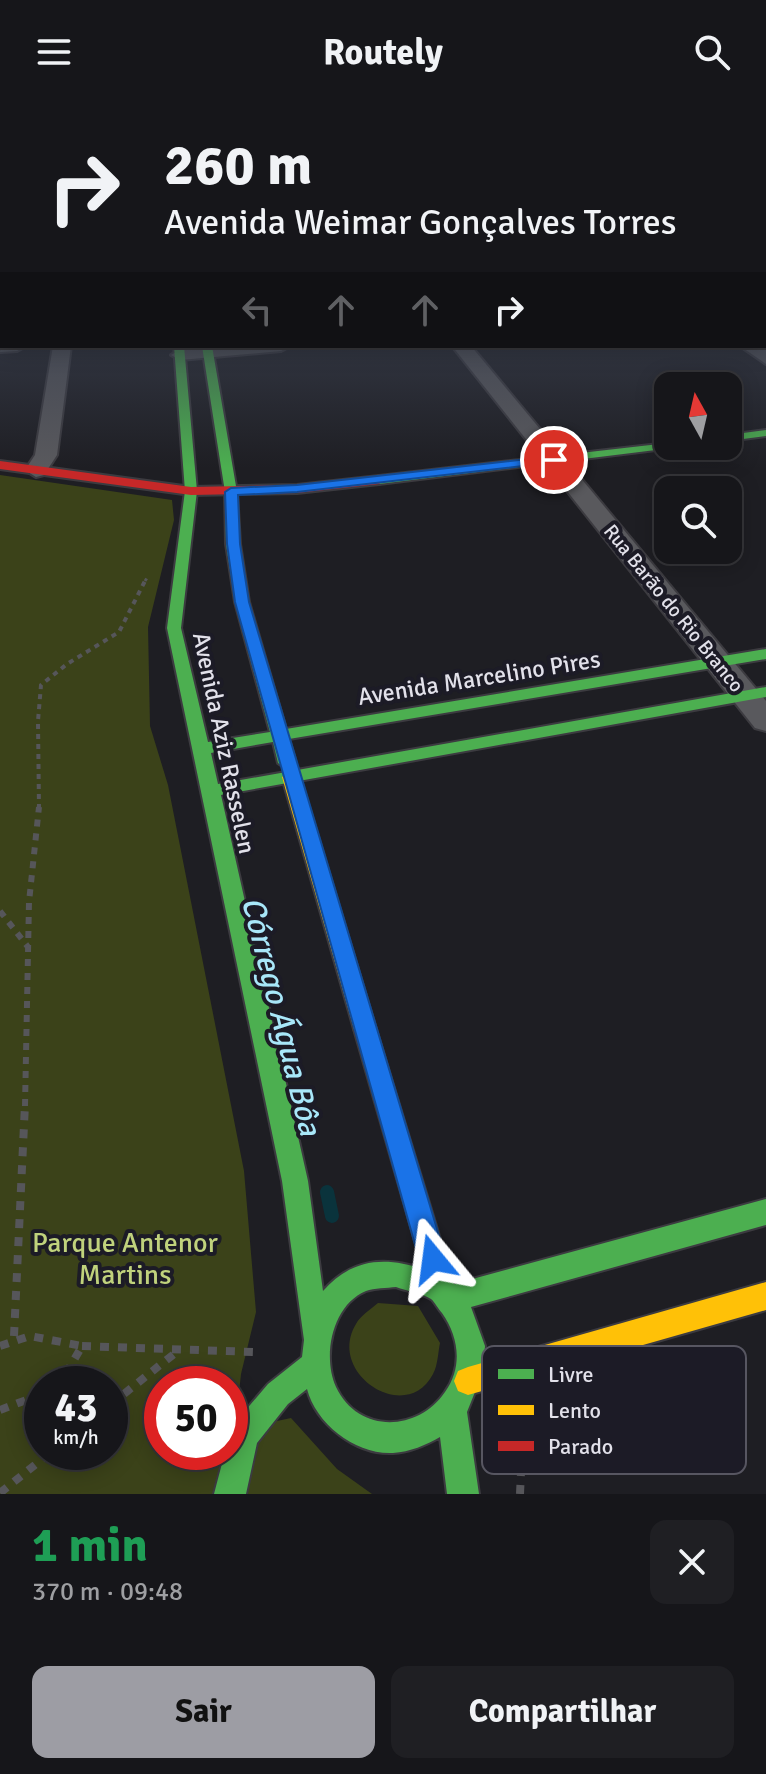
<!DOCTYPE html>
<html lang="pt">
<meta charset="utf-8">
<style>
body{margin:0;font-family:Signika,sans-serif;background:#1f1f23;color:#f1f3f6;height:100vh;display:flex;flex-direction:column;font-size:30px;white-space:nowrap}
*{box-sizing:border-box;margin:0}
p{font-size:26px;color:#9e9fa2}
.icon{flex:none;width:44px;height:44px;fill:none;stroke:currentColor;stroke-width:2;stroke-linecap:round;stroke-linejoin:round}
.map{position:relative;height:1390px;overflow:hidden}
.drawer{display:flex;flex-direction:column;background:#16161a;flex:1}
.drawer>*{flex:none}
.guide{position:absolute;left:0px;top:0px;width:766px;height:244px;box-shadow:0 4px 20px #0003,0 0 0 2px #353539;background:#16161a;color:#f1f3f6;overflow:hidden}
.needle{width:52px;rotate:352deg}
.tools{position:absolute;left:654px;top:268px;display:grid;gap:16px}
.tools a{display:grid;place-items:center;width:88px;height:88px;border-radius:16px;background:#16161a;box-shadow:0 4px 20px #0003,0 0 0 2px #353539;font-size:40px}
.speed{position:absolute;left:24px;top:1262px;display:flex;gap:16px;font-size:40px;font-weight:700;text-align:center}
.speed>*{display:grid;place-content:center;width:104px;height:104px;border-radius:50%;background:#16161a;box-shadow:0 4px 20px #0003,0 0 0 2px #353539;line-height:1}
.speed small{font-size:20px;font-weight:400}
.speed .limit{border:12px solid #d22;background:#fff;color:#111}
.pin{position:absolute;display:grid;place-items:center;width:68px;height:68px;color:#fff;margin:-34px;border:4px solid #fff;border-radius:50%;box-shadow:0 2px 8px #0007}
.me{position:absolute;width:88px;margin:-44px;rotate:344deg;stroke-linejoin:round;filter:drop-shadow(0 0 6px #0008)}
.turn{display:flex;align-items:center;gap:28px;height:168px;padding:0 32px;font-size:36px}
.turn .icon{width:104px;height:104px;stroke-width:2.5}
.turn b{display:block;font-size:56px;line-height:68px}
.lanes{display:flex;align-items:center;height:76px;padding:0 32px;background:#0003;justify-content:center;gap:40px;direction:ltr}
.lanes .off{opacity:.35}
.round{display:grid;place-items:center;flex:none;width:84px;height:84px;border-radius:16px;background:#1f1f23}
.summary{display:flex;align-items:center;justify-content:space-between;height:136px;padding:0 32px}
h1{font-size:48px;font-weight:700;line-height:60px;color:#1e9e55}
.primary-button{display:flex;gap:16px;margin-top:auto;padding:16px 32px}
.primary-button a{flex:1;height:92px;border-radius:16px;background:#9d9da4;color:#111;font-size:32px;font-weight:700;line-height:92px;text-align:center}
.primary-button a+a{background:#1f1f23;color:#f1f3f6}
header{display:flex;justify-content:space-between;align-items:center;height:104px;padding:0 32px;background:#16161a;font-size:36px;font-weight:700}
.map>svg:first-child{display:block}
</style>
<header><svg class="icon" aria-label="menu" viewBox="0 0 24 24"><path d="M4 6h16M4 12h16M4 18h16"/></svg>Routely<svg class="icon" aria-label="search" viewBox="0 0 24 24"><circle cx="10" cy="10" r="6"/><path d="M15 15l6 6"/></svg></header>
<div class="map">
<svg width="766" height="1390" viewBox="0 0 766 1390">
<rect width="100%" height="100%" fill="#1e1e23"/>
<g fill="#3b4219" fill-rule="evenodd">
<path d="M0,371L172,396L174,416L148,523L150,622L168,681L244,1067L256,1208L241,1270L235,1326L291,1314L337,1365L372,1390H0ZM42,1280H110V1348H42ZM162,1280H230V1348H162Z"/>
<path d="M378,1199L418,1202L440,1239C438,1248 438,1261 433,1270C406,1322 326,1269 356,1220C360,1212 371,1205 378,1199Z"/>
</g>
<g fill="none" stroke-linecap="round" stroke-linejoin="round">
<path stroke="#0a333c" stroke-width="14" d="M327,1088L332,1112"/>
<g stroke="#3c3b40" stroke-width="4">
<g id="street">
<rect x="0" y="170" width="2" height="9"/>
<rect x="764" y="194" width="2" height="10"/>
<path d="M2,237V242H26L17,247L0,248Z"/>
<path d="M53,242H71L57,351L44,371L36,373L25,366L35,351Z"/>
<path d="M220,242H290L281,247L180,256L171,251L180,246Z"/>
<path d="M452,242H471L766,597V627L755,624Z"/>
<path d="M740,242H761L766,246V260Z"/>
</g>
</g>
<g stroke="#3c3b40" stroke-width="4">
<g id="fast">
<path d="M174,242H184L197,387L181,524L208,638L270,628L235,498L226,440L225,388L202,242H212L237,388L240,440L249,498L286,625L766,545V555L289,635L296,659L287,665L278,659L273,638L211,649L218,680L766,583V593L221,691L308,1077L323,1187C351,1155 384,1152 423,1165L421,1158L425,1149L434,1145L443,1149L454,1180L766,1095V1121L471,1203L485,1242L483,1268L467,1308L479,1390H447L440,1333C426,1341 410,1348 393,1349C356,1351 316,1320 307,1285L288,1300L257,1339L246,1390H214L225,1348H230V1330L233,1321L268,1280L302,1253L304,1236L282,1077L167,524L185,387ZM396,1183C407,1187 422,1189 431,1195C435,1198 438,1205 442,1209C459,1233 463,1263 445,1288C418,1328 358,1330 336,1283C322,1252 332,1201 366,1187C374,1184 387,1184 396,1183Z"/>
<path d="M766,326V332L728,337V331Z"/>
<path d="M668,339V342H674L672,344L379,380L373,376L379,372Z"/>
</g>
</g>
<g stroke="#3c3b40" stroke-width="4">
<g id="slow">
<path d="M291,667L300,673L376,925L373,932L365,934L357,932L354,925L282,673Z"/>
<path d="M766,1178V1206L468,1291L458,1287L454,1277L458,1267L468,1263Z"/>
</g>
</g>
<g stroke="#3c3b40" stroke-width="4">
<g id="jam">
<path d="M0,357L191,383L297,381L379,372L385,376L379,380L297,389L191,391L0,365Z"/>
<path d="M365,916L373,918L376,925L447,1158L443,1167L434,1171L425,1167L421,1158L354,925L357,918Z"/>
</g>
</g>
<path stroke="#56565a" stroke-width="3" stroke-dasharray="3 3" stroke-linecap="butt" d="M145,477L147,474"/>
<path stroke="#56565a" stroke-width="4" stroke-dasharray="5 5" stroke-linecap="butt" d="M39,705L38,617L41,581L67,560L119,528L146,475"/>
<g stroke="#56565a" stroke-width="6" stroke-dasharray="7 7" stroke-linecap="butt">
<path d="M0,807L28,843"/>
<path d="M25,1002L29,798L39,703"/>
</g>
<g stroke="#56565a" stroke-width="8" stroke-dasharray="9 9" stroke-linecap="butt">
<path d="M14,1232L25,1000"/>
<path d="M0,1242L30,1232L82,1242L60,1280"/>
<path d="M82,1242L253,1248"/>
<path d="M110,1301L179,1246"/>
<path d="M0,1306L42,1290"/>
<path d="M0,1389L51,1348"/>
<path d="M520,1390L521,1368"/>
</g>
<use href="#street" fill="#59595d" fill-rule="evenodd"/>
<use href="#fast" fill="#4caf50" fill-rule="evenodd"/>
<use href="#slow" fill="#ffc107" fill-rule="evenodd"/>
<use href="#jam" fill="#c62828" fill-rule="evenodd"/>
</g>
<linearGradient id="sky" x2="0" y2="1"><stop stop-color="#101013"/><stop offset="0.47" stop-color="#3b4150"/><stop offset="1" stop-color="#3b4150" stop-opacity="0"/></linearGradient>
<rect width="766" height="364" fill="url(#sky)"/>
<path fill="#1a73e8" stroke="#114b97" stroke-width="2" d="M554,352L559,356L558,358L297,388L238,391L240,440L249,498L446,1155L442,1165L433,1169L423,1165L419,1155L235,498L227,440L225,388L231,384L297,381Z"/>
<g text-anchor="middle" stroke-width="8" stroke-linejoin="round" paint-order="stroke">
<g font-size="20" fill="#e2e1ea" stroke="#1c1b26">
<text transform="translate(674 504) rotate(51)" y="7">Rua Barão do Rio Branco</text>
</g>
<g font-size="24" fill="#e2e1ea" stroke="#1c1b26">
<text transform="translate(479 574) rotate(-9)" y="8">Avenida Marcelino Pires</text>
<text transform="translate(224 639) rotate(78)" y="8">Avenida Aziz Rasselen</text>
</g>
<g font-size="28" fill="#c0d27c" stroke="#1c1b26">
<text x="125" y="1148">Parque Antenor<tspan x="125" dy="32">Martins</tspan></text>
</g>
<g font-size="32" font-style="italic" fill="#a8e7f9" stroke="#1c1b26">
<text transform="translate(282 912) rotate(76)" y="11">Córrego Água Bôa</text>
</g>
</g>
<rect x="482" y="1242" width="264" height="128" rx="12" fill="#1c1b26" stroke="#575661" stroke-width="2"/>
<rect x="498" y="1265" width="36" height="10" fill="#4caf50"/>
<rect x="498" y="1301" width="36" height="10" fill="#ffc107"/>
<rect x="498" y="1337" width="36" height="10" fill="#c62828"/>
<g font-size="22" fill="#e2e1ea">
<text x="548" y="1278">Livre</text>
<text x="548" y="1314">Lento</text>
<text x="548" y="1350">Parado</text>
</g>
</svg>
<div class="tools">
<a><svg class="needle" viewBox="-14 -14 28 28"><path d="M0-13l5 13h-10z" fill="#e53935"/><path d="M0 13l5-13h-10z" fill="#9e9fa2"/></svg></a>
<a><svg class="icon" aria-label="search" viewBox="0 0 24 24"><circle cx="10" cy="10" r="6"/><path d="M15 15l6 6"/></svg></a>
</div>
<div class="speed"><div>43<small>km/h</small></div><div class="limit">50</div></div>
<div class="pin" style="left:554px;top:356px;background:#d93025"><svg class="icon" aria-label="arrive" viewBox="0 0 24 24"><path d="M6 21V4h12l-3 4 3 4H6"/></svg></div>
<svg class="me" style="left:433px;top:1155px" viewBox="-20 -20 40 40"><path d="M0-17L14 15 0 8-14 15z" fill="#1a73e8" stroke="#fff" stroke-width="4"/></svg>
<div class="guide">
<div class="turn"><svg class="icon" aria-label="right" viewBox="0 0 24 24"><path d="M7 20v-9h11M14 6l5 5-5 5"/></svg><div><b>260 m</b>Avenida Weimar Gonçalves Torres</div></div>
<div class="lanes"><svg class="icon off" aria-label="left" viewBox="0 0 24 24"><path d="M17 20v-9H6M10 6l-5 5 5 5"/></svg><svg class="icon off" aria-label="ahead" viewBox="0 0 24 24"><path d="M12 20V5M6 11l6-6 6 6"/></svg><svg class="icon off" aria-label="ahead" viewBox="0 0 24 24"><path d="M12 20V5M6 11l6-6 6 6"/></svg><svg class="icon" aria-label="right" viewBox="0 0 24 24"><path d="M7 20v-9h11M14 6l5 5-5 5"/></svg></div>
</div>
</div>
<section class="drawer">
<div class="summary"><div><h1>1 min</h1><p>370 m · 09:48</p></div><a class="round"><svg class="icon" aria-label="close" viewBox="0 0 24 24"><path d="M6 6l12 12M18 6L6 18"/></svg></a></div>
<div class="primary-button"><a>Sair</a><a>Compartilhar</a></div>
</section>
